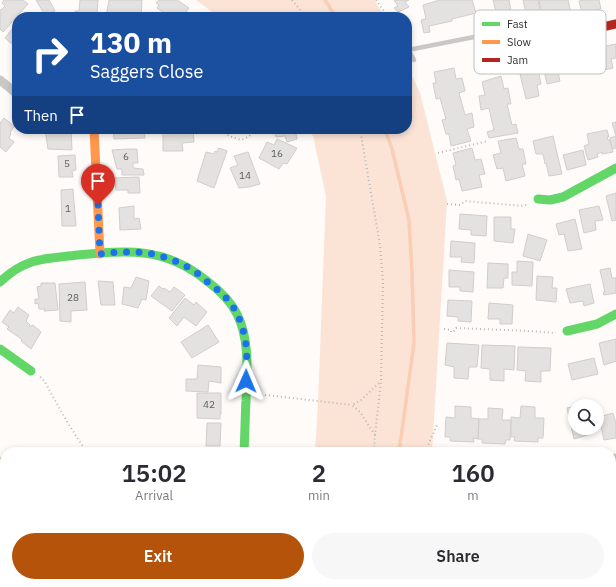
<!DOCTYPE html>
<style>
body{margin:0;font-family:"IBM Plex Sans",sans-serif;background:#f7f7f7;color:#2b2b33;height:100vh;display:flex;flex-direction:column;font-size:15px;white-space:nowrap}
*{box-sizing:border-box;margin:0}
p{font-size:13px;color:#7c7c81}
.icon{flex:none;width:22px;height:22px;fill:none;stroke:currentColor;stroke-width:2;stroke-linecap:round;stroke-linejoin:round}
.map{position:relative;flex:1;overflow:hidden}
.panel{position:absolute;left:0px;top:447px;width:616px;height:140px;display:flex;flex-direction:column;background:#fff;border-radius:16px 16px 0 0;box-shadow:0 2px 6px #0003}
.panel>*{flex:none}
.banner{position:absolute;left:12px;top:12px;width:400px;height:122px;border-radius:16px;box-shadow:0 2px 6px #0003;background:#1a4fa0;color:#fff;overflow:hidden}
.controls{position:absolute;left:568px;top:399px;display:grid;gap:8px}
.controls a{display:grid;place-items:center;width:36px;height:36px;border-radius:50%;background:#fff;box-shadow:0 2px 6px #0003;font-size:20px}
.pin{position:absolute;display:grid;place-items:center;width:34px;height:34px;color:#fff;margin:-41px -17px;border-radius:50% 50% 50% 0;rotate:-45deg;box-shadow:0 0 4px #0007}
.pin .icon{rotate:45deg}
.me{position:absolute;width:44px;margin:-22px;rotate:1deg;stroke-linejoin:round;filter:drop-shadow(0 0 3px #0008)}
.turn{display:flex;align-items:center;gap:14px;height:84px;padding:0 12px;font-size:18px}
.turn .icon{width:52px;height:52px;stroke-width:2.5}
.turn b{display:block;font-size:28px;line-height:34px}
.then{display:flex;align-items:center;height:38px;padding:0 12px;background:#0003;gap:8px;font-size:15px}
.eta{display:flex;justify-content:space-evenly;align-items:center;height:68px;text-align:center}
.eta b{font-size:24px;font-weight:600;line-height:28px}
.primary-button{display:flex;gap:8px;margin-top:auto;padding:8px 12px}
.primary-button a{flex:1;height:46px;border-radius:24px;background:#b45309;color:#fff;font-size:16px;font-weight:600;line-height:46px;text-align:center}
.primary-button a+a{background:#f7f7f7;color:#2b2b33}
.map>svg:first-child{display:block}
</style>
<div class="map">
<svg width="616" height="587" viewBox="0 0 616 587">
<rect width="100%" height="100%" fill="#fefbf9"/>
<g fill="#fbe3d5">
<path d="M196,0H374L385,17H219Z"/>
<path d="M407,65L420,93L447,201L432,452H315L318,403L326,196L313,136L308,129H407Z"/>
<rect x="307" y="582" width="118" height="5"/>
</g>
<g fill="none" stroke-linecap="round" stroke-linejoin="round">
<g stroke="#f9ceb4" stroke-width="3.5">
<path d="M325,0L336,17"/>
<path d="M385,129L392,149L409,220L412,272L414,343L399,452"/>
<path d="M386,582V587"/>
</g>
</g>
<g fill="#e4e2e1" stroke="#d0cdcc">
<path d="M4,0H23L28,4L3,32L0,29V10H1L5,6L2,3Z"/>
<path d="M36,0H49L55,11L45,15Z"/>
<path d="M80,0H98L97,13H98V17H74L75,11H79Z"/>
<path d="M109,0H142L141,17L120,15V17H106Z"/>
<path d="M159,0H177L189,8L182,17H170L157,8L159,5L156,3Z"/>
<path d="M394,0H409L405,2L409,7L398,12L394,8L398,6Z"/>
<path d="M440,0H472L476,13L452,19V21L429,26L430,32L424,33L421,20L426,19L423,5Z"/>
<path d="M493,0H509L513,21L490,26L487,14L496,12Z"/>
<path d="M523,0H538L543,23L524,27L521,15L526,13Z"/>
<path d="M539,0H568L571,13L561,15L560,10L542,14Z"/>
<path d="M583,0H599L601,9L582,13L579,1Z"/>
<path d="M16,24L17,25V48L5,38Z"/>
<path d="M616,44V58L611,59L613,68L600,71L595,48Z"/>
<path d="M563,57L566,71L558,72L560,81L547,84L542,61Z"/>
<path d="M454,68L456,79L462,78L465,91L459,93L465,115L472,113L474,127L467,129L471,141L451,146L449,134H446L442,120L446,119L440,98L436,99L433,83H436L434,72Z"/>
<path d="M538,70L541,84L537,85L539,96L526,99L520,74Z"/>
<path d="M501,76L504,89L508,88L511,104H507L512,125L516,124L518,133L489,138L487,132L494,130L489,108L481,110L479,96L485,95L482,82Z"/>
<path d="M4,118L14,126L10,133L11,134L9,138L14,142L6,152L0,147V123Z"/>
<path d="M616,122V148L612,149L610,138L616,136L612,123Z"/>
<path d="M45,129H71L72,150L48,149Z"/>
<path d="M113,129H144L145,138L114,139Z"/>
<path d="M163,129H193L194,142L182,143L183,151H163Z"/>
<path d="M274,129H295L297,139L287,142L285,136L276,137Z"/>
<path d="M607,130L609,137H607L608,140H610L613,152L602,154V152L597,154L598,157L588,160L584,146L589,144L587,134Z"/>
<path d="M553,136L562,174L549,176L546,163L545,164L543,154H536L533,141Z"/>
<path d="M516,138L519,149H523L526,164H522L525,176L506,181L503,168L497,169L493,155L501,153L498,141Z"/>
<path d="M277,139L297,148L287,164L283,163L279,169L259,158L267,142L274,145Z"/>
<path d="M219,148L227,151L214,188L197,181L206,152L214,154L215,151L217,152Z"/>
<path d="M472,148L475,160L481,159L485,174L479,175L482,187L462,191L459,179L456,180L453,166L456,165L453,153Z"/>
<path d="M128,149H137L138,163H133V168L143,169L144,175H122V169H117L112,150Z"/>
<path d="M583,150L586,165L567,170L563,155Z"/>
<path d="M248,152L260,184L249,187L239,188L230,168L238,165L234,156Z"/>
<path d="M75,155L76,170L72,171L73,177H59L58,156Z"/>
<path d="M139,177L140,193H128V190H116L114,178Z"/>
<path d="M73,189L76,226H62L61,190Z"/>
<path d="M616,193V220L612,221L606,196Z"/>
<path d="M134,206V219L139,218L141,229L120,230L119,208Z"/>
<path d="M599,206L603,220L595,221L596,230L584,233L579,210Z"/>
<path d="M460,214L487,216L486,236L471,235V230L459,229Z"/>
<path d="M494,217H511V229H515L513,243L494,241Z"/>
<path d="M575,219L582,249L568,251L564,234L559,235L556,224Z"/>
<path d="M528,234L547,240L540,261L523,256Z"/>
<path d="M451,241L475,243L474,263L461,262L462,257H450Z"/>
<path d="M517,261L533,262L532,286L512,285V272H517Z"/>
<path d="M488,263L508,264V278H504L503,288H487Z"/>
<path d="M610,268L612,278H616V293L604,295L603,292H605L600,270Z"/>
<path d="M449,270L474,272L473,292L460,291V287H449Z"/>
<path d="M537,276L553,277L552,288H557L556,302L536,300Z"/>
<path d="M136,277L149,281L146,300L142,299L138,308L122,304L124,287L131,288Z"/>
<path d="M98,281L113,282L115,305H101Z"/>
<path d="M85,282L87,310L71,311V322L60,321L59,284Z"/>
<path d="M41,283H55L58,310L44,311L45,309H39L38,303L35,304V299H39L37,287L41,286Z"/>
<path d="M590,284L594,303L584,306L583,301L570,303L566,289Z"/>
<path d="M159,286L163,289L164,288L170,292L174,287L185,295L172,311L151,296Z"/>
<path d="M185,298L194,305L196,302L207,312L196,326L184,317L177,326L169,318Z"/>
<path d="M448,300L472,301L471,322L458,321V317L447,316Z"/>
<path d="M489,303L513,305L512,324H500V319H488Z"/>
<path d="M18,307L29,315L26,321L30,325L29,326H31L33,325L41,332L31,349L21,341L22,340L20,338L7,329L9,327L2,322L10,310L14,313Z"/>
<path d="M208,325L219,342L192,358L181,342Z"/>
<path d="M616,339V361L604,365L599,343Z"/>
<path d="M447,343L479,345L477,367H469L468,379L454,378V367L445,365Z"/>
<path d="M482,345L515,346L514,370L504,369V381L490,380V369L481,368Z"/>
<path d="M518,347L551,348L550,371H541V382L525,381L526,371L517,370Z"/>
<path d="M594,358L598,374L572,380L568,364Z"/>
<path d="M198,365L221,367V383L209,381L208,392L186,391V379H197Z"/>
<path d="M197,393H221V414H220V419L197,418Z"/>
<path d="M579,405V406H575V428H590L591,434L574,439L567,408Z"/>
<path d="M455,406L471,407V418L479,419L478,439L473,438L474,442L450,441V437H445L446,417L455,418Z"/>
<path d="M521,406L535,407V418H544L543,438H538V442L514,441L515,437H511V417L520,418Z"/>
<path d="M488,408L503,409L502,420H511L510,440H506L505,444L482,443V439H478L479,419H488Z"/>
<path d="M613,413L616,424V438L604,440L599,417Z"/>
<path d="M207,423H221L220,446H206Z"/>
<path d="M58,448L62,452H53Z"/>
<path d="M3,455L5,458V479L1,481L0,480V458Z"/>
<path d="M5,479V499L0,493V482Z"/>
<path d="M615,543L616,548V569L611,570V544Z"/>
<path d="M0,556L5,559V577L0,573Z"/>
<path d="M18,582H42L43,583L39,587H14Z"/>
</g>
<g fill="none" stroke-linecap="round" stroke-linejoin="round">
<g stroke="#b8b7b7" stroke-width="2" stroke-dasharray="1 3" stroke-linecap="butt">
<path d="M292,0L306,17"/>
<path d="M376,0L388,17"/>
<path d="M222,129L229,136L241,140C247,138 252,135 255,129"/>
<path d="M359,129L361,135L380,245L383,282L381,381L375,435L374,452"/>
<path d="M438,153L488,141"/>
<path d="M447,204L460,205L465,201L524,206L528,204"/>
<path d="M444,329L451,330V332H453L456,328L530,331L556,333"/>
<path d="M40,377C46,381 48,389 52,395C63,415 74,434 87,452"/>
<path d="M257,394L352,405"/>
<path d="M375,435L360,412L352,405L360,401L380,382"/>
<path d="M425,452L437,425"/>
<path d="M436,582H440"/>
<path d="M501,582L528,584L540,587H552"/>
<path d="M80,587L83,582"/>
<path d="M355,587L356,582"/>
</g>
<g stroke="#c9c8c7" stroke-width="4.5">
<path d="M408,49L414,60"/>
<path d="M408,50L474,37L486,40L505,49"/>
</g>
<g stroke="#c9c8c7" stroke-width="9">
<path d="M0,80L17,94"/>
<path d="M611,460L616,458"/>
<path d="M226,587L229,582"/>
</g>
<g stroke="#63d668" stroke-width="9">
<path d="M538,199L550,200L563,197L616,168"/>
<path d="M0,282C26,257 45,259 78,255C129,250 165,247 207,281C219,290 230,300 237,314C250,340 247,372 246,401C245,418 245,435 244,452"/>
<path d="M567,331L597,324L616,314"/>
<path d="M0,349L31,371"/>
</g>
<path stroke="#ff974d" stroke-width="9" d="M94,129L100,254"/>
<path stroke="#b3261e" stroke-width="9" d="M506,49L616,24"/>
</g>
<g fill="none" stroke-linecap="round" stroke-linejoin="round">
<path stroke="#1a73e8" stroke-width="7" stroke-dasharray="0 12.6" d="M98,205L100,254C116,252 132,251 148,253C163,256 178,261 191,269C196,272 201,276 205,280C223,293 236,305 242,327C248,344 247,363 246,381"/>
</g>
<g text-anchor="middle" stroke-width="4" stroke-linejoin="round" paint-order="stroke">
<g font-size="10" fill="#5e5d5b">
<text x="277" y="157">16</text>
<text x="126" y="160">6</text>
<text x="67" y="167">5</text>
<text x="245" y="179">14</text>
<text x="68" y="212">1</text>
<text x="73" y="301">28</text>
<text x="209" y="408">42</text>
</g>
</g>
<rect x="474" y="10" width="132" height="64" rx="6" fill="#fff" stroke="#c1c0c0" stroke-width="1"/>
<rect x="482" y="22" width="18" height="4" fill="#63d668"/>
<rect x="482" y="40" width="18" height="4" fill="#ff974d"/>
<rect x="482" y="58" width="18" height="4" fill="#b3261e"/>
<g font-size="11" fill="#2f2e2c">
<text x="507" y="28">Fast</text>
<text x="507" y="46">Slow</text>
<text x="507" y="64">Jam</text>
</g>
</svg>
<div class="controls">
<a><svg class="icon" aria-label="search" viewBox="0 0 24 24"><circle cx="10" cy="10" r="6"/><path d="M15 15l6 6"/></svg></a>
</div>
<div class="pin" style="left:98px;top:205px;background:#d93025"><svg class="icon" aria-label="arrive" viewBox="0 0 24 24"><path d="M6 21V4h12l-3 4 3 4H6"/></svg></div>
<svg class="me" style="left:246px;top:381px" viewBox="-20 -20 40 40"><path d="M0-17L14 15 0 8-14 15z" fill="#1a73e8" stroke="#fff" stroke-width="4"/></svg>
<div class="banner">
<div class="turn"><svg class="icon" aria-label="right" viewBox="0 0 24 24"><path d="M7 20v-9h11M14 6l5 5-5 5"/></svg><div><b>130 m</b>Saggers Close</div></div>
<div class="then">Then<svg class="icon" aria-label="arrive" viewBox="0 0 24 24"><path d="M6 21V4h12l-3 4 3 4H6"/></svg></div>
</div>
<section class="panel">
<div class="eta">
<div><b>15:02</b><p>Arrival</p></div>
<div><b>2</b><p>min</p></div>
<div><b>160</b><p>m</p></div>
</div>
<div class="primary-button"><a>Exit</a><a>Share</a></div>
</section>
</div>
